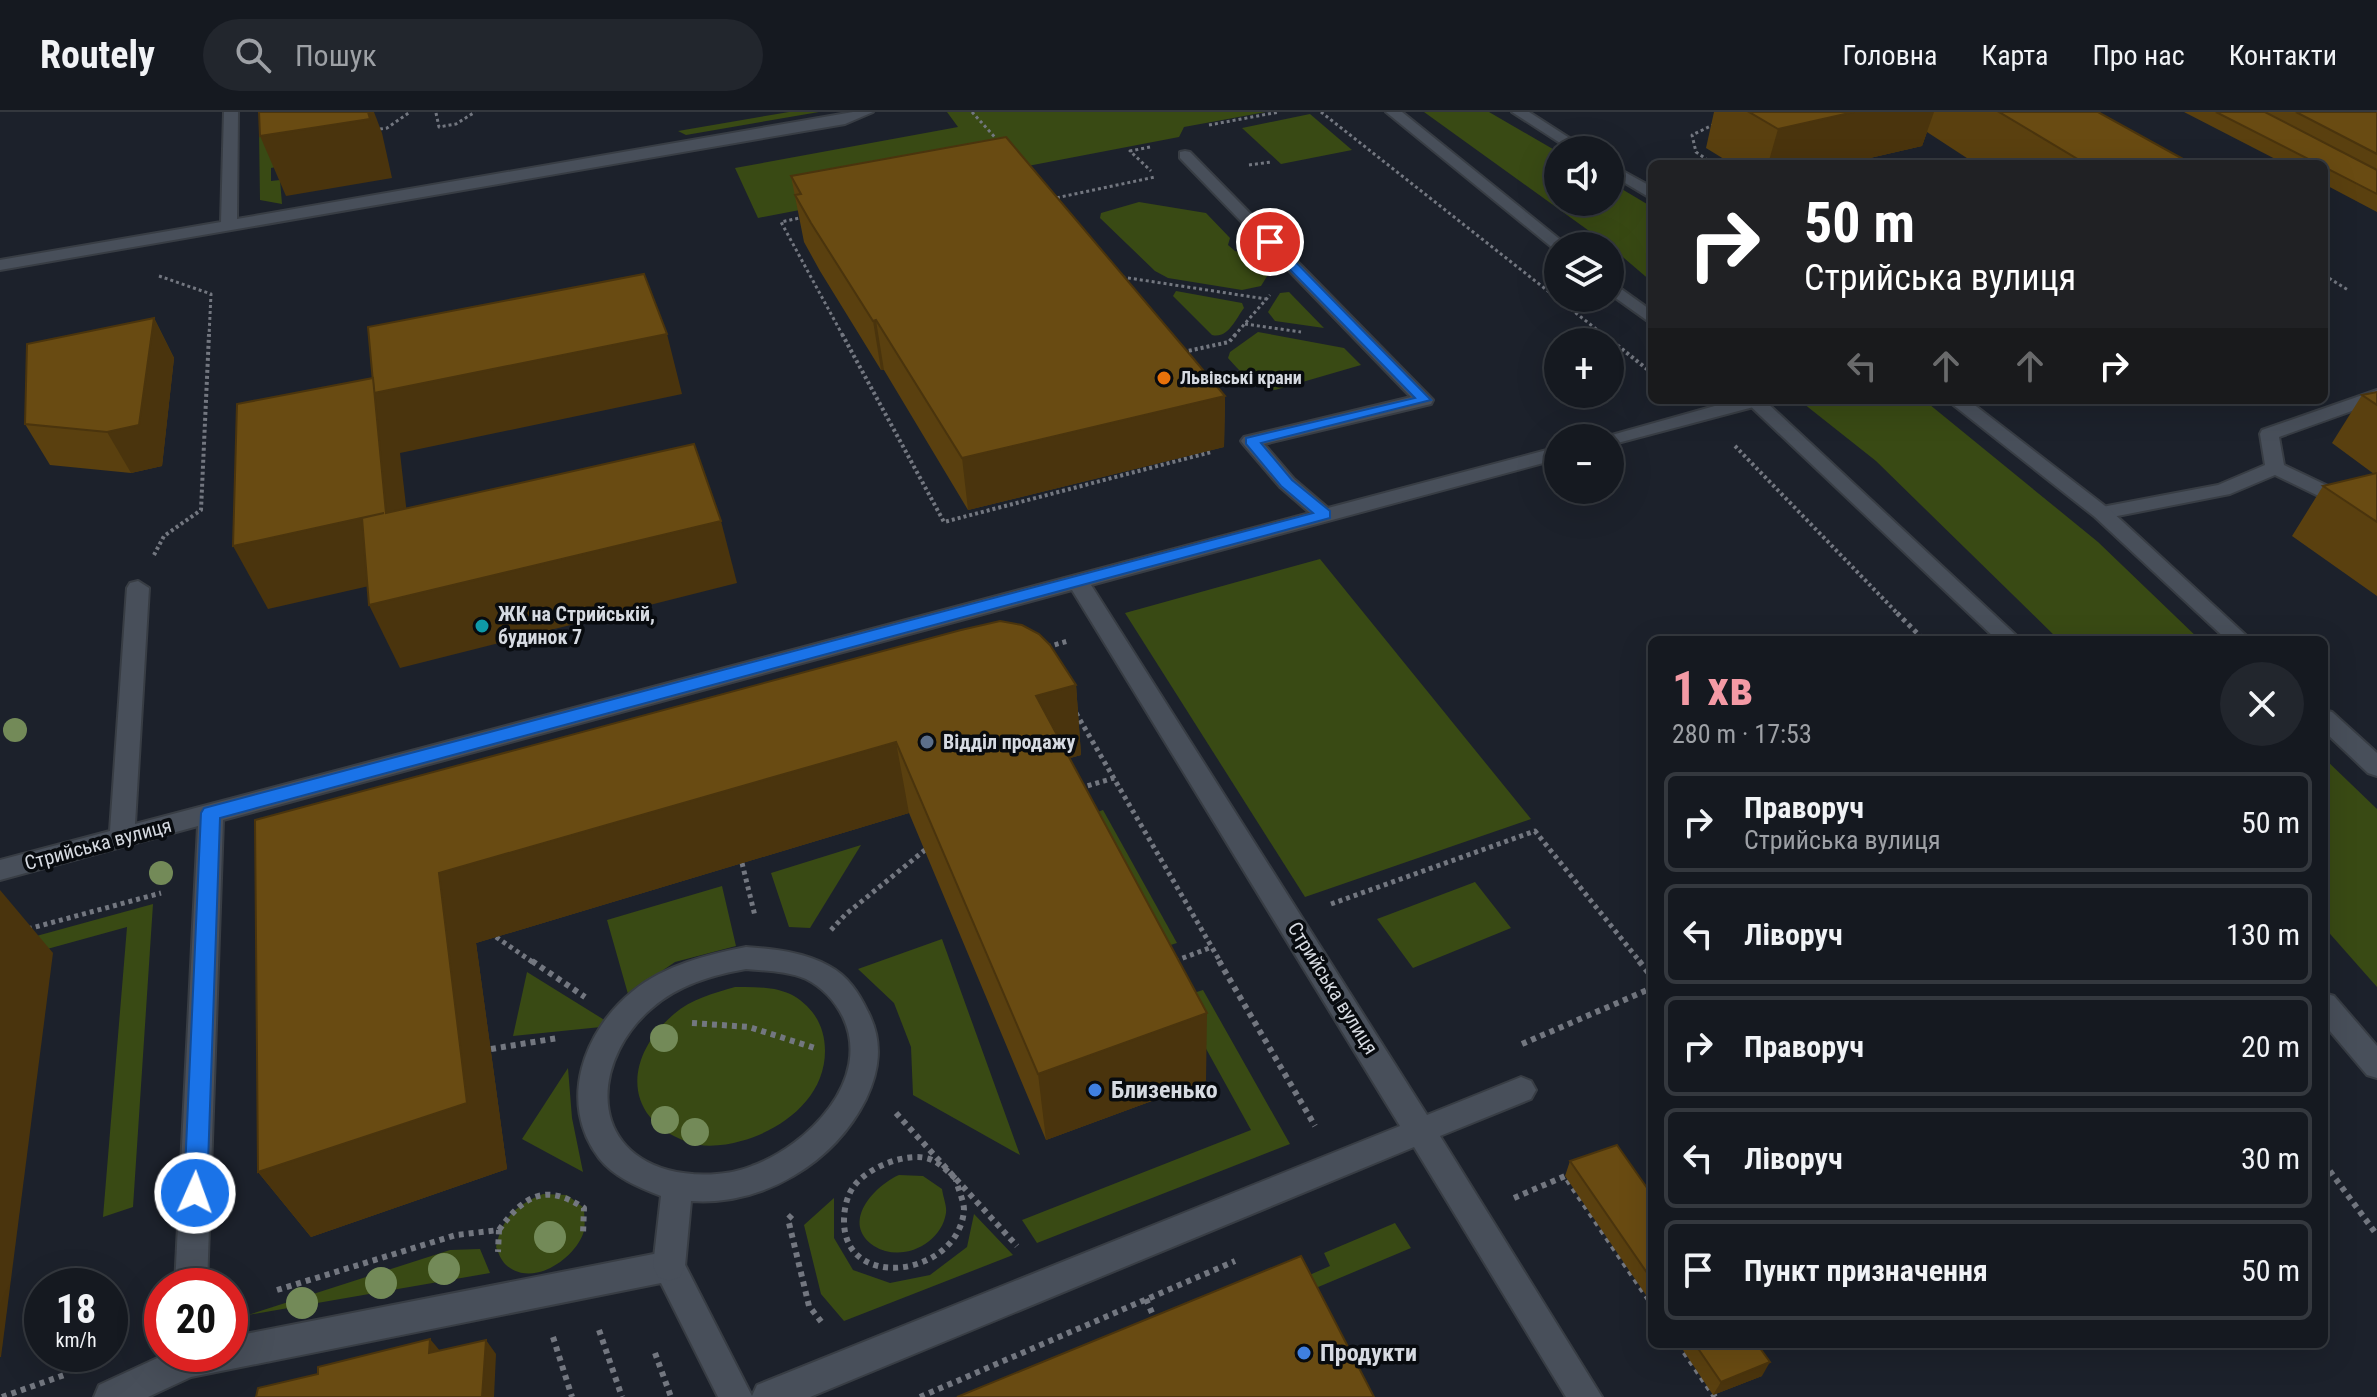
<!DOCTYPE html>
<html lang="uk">
<meta charset="utf-8">
<style>
body{margin:0;font-family:"Roboto Condensed",sans-serif;background:#22262d;color:#f1f3f6;height:100vh;display:flex;flex-direction:column;font-size:30px;white-space:nowrap}
*{box-sizing:border-box;margin:0}
p{font-size:26px;color:#9da0a5}
.icon{flex:none;width:44px;height:44px;fill:none;stroke:currentColor;stroke-width:2;stroke-linecap:round;stroke-linejoin:round}
.map{position:relative;flex:1;overflow:hidden}
.drawer{position:absolute;left:1648px;top:524px;width:680px;height:712px;display:flex;flex-direction:column;background:#151920;border-radius:12px;box-shadow:0 8px 32px #0002,0 0 0 2px #34383e}
.drawer>*{flex:none}
.hud{position:absolute;left:1648px;top:48px;width:680px;height:244px;border-radius:12px;box-shadow:0 8px 32px #0002,0 0 0 2px #34383e;background:#202124;color:#fff;overflow:hidden}
.buttons{position:absolute;left:1544px;top:24px;display:grid;gap:16px}
.buttons a{display:grid;place-items:center;width:80px;height:80px;border-radius:50%;background:#151920;box-shadow:0 8px 32px #0002,0 0 0 2px #34383e;font-size:40px}
.speed{position:absolute;left:24px;top:1156px;display:flex;gap:16px;font-size:40px;font-weight:700;text-align:center}
.speed>*{display:grid;place-content:center;width:104px;height:104px;border-radius:50%;background:#151920;box-shadow:0 8px 32px #0002,0 0 0 2px #34383e;line-height:1}
.speed small{font-size:20px;font-weight:400}
.speed .limit{border:12px solid #d22;background:#fff;color:#111}
.pin{position:absolute;display:grid;place-items:center;width:68px;height:68px;color:#fff;margin:-34px;border:4px solid #fff;border-radius:50%;box-shadow:0 2px 8px #0007}
.me{position:absolute;width:88px;margin:-44px;rotate:2deg;stroke-linejoin:round;filter:drop-shadow(0 0 6px #0008)}
.turn{display:flex;align-items:center;gap:28px;height:168px;padding:0 24px;font-size:36px}
.turn .icon{width:104px;height:104px;stroke-width:2.5}
.turn b{display:block;font-size:56px;line-height:68px}
.lanes{display:flex;align-items:center;height:76px;padding:0 24px;background:#0003;justify-content:center;gap:40px;direction:ltr}
.lanes .off{opacity:.35}
.round{display:grid;place-items:center;flex:none;width:84px;height:84px;border-radius:42px;background:#22262d}
.head{display:flex;align-items:center;justify-content:space-between;height:136px;padding:0 24px}
h1{font-size:48px;font-weight:700;line-height:60px;color:#f49aa5}
ul{padding:0;list-style:none}
li{display:flex;align-items:center;gap:24px;height:100px;margin:0 16px 12px;padding:0 8px;border:4px solid #34383e;border-radius:12px}
li div{flex:1}
li b{display:block;font-size:30px}
li em{font-style:normal}
header{display:flex;align-items:center;gap:48px;box-sizing:border-box;height:112px;padding:0 40px;background:#151920;border-bottom:2px solid #34383e}
header strong{font-size:38px}
nav{display:flex;gap:44px;margin-inline-start:auto;font-size:28px}
.search{width:560px;height:72px;background:#22262d;display:flex;align-items:center;gap:20px;box-sizing:border-box;padding:0 28px;border-radius:44px;color:#9da0a5;font-size:30px}
.map>svg:first-child{display:block}
</style>
<header>
<strong>Routely</strong>
<div class="search"><svg class="icon" aria-label="search" viewBox="0 0 24 24"><circle cx="10" cy="10" r="6"/><path d="M15 15l6 6"/></svg>Пошук</div>
<nav><a>Головна</a><a>Карта</a><a>Про нас</a><a>Контакти</a></nav>
</header>
<div class="map">
<svg width="2377" height="1285" viewBox="0 0 2377 1285">
<rect width="100%" height="100%" fill="#1c212b"/>
<g fill="#394a14">
<path d="M789,0H819L686,23L678,19Z"/>
<path d="M947,0H1266L1184,15L1179,25L758,106L735,56L958,15Z"/>
<path d="M1424,0H1489L1558,40V90H1610V70L1652,95V170L1610,134Z"/>
<path d="M1310,2L1352,38L1281,52L1242,16Z"/>
<path d="M332,8L280,54L271,56V69L280,68L282,92L260,88L259,19Z"/>
<path d="M1139,90L1206,101L1230,126L1228,133L1235,139L1251,143L1269,161L1261,174L1242,178L1168,166L1155,159L1100,106L1101,101Z"/>
<path d="M1176,179L1242,191L1244,196C1235,208 1228,227 1212,223L1173,184Z"/>
<path d="M1289,180L1324,216L1275,209L1268,200L1280,181Z"/>
<path d="M1258,220L1344,236L1361,253L1275,278C1250,274 1245,264 1228,246L1230,240Z"/>
<path d="M1799,288H1924L2098,430L2200,528H2059L1876,349Z"/>
<path d="M1320,447L1531,707L1305,785L1125,501Z"/>
<path d="M2324,646L2377,697V875L2324,815Z"/>
<path d="M1103,698L1177,831L1151,839L1081,706Z"/>
<path d="M861,733L810,816L789,815L771,761Z"/>
<path d="M1475,770L1511,816L1413,856L1377,807Z"/>
<path d="M722,774L736,834L675,850L628,882L607,808Z"/>
<path d="M153,792L133,1095L103,1105L127,815L0,850V834Z"/>
<path d="M942,827L1020,1043L913,983L911,935L894,891L858,857Z"/>
<path d="M527,860L606,909L601,915L513,924Z"/>
<path d="M735,875C754,875 776,874 794,884C815,897 825,916 825,939C825,986 782,1018 741,1029C724,1034 703,1036 687,1030C621,1005 625,944 674,902C691,887 714,881 735,875Z"/>
<path d="M1203,878L1290,1032L1037,1131L1022,1108L1251,1018L1178,886Z"/>
<path d="M568,956L572,1006L583,1060L522,1027Z"/>
<path d="M899,1063L923,1064L942,1077C943,1085 947,1094 946,1101C941,1133 901,1151 874,1134C840,1111 874,1074 899,1063Z"/>
<path d="M543,1082L567,1083L584,1096C584,1104 586,1114 583,1122C573,1148 531,1177 505,1152C501,1148 498,1140 496,1135C502,1106 516,1093 543,1082Z"/>
<path d="M834,1086V1126L853,1158L890,1171L930,1163L967,1135L974,1102L1013,1143L844,1209L821,1182L804,1113Z"/>
<path d="M1395,1111L1411,1136L1185,1231L1266,1182L1330,1154L1324,1141Z"/>
<path d="M480,1137L490,1161L248,1203L450,1138Z"/>
</g>
<g fill="none" stroke-linecap="round" stroke-linejoin="round">
<g stroke="#383d44" stroke-width="4">
<g id="lane">
<path d="M224,0H238L237,107L853,0H873L845,12L0,158V148L221,110Z"/>
<path d="M1185,39L1190,40L1433,288L1431,292L1264,332L1294,367L1328,396L1558,335V347L1091,473L1427,1003L1521,965L1531,969L1536,978L1531,987L1440,1024L1602,1285H1566L1414,1035L810,1285H718L661,1171L191,1265L148,1285H94L99,1273L166,1242H230V1225L669,1139L680,1143L752,1284L757,1273L1400,1014L1072,478L223,708L207,1174H175L198,714L0,768V748L110,719L127,476L130,471L138,469L149,476L135,712L1310,401L1280,375L1244,333L1241,329L1244,325L1411,285L1180,46V40Z"/>
<path d="M2377,278V290L2279,325L2284,353L2349,384L2377,404V419L2335,392L2275,363L2230,382L2102,407L2092,401L2102,395L2218,373L2265,353L2260,322L2262,318Z"/>
<path d="M1736,288L1763,289L1761,293L1610,333V326H1601Z"/>
</g>
</g>
<g stroke="#383d44" stroke-width="4">
<g id="street">
<path d="M1386,0H1402L1568,134H1558V138L1554,137Z"/>
<path d="M1512,0H1529L1588,38H1571Z"/>
<path d="M1610,52L1652,75V87L1610,62Z"/>
<path d="M1610,169L1652,199V212L1610,182Z"/>
<path d="M1744,288H1764L2021,528H1997Z"/>
<path d="M1947,288H1968L2109,397L2251,528H2227L2095,405Z"/>
<path d="M2324,598L2332,600L2377,641V664L2368,661L2324,619Z"/>
<path d="M746,835C774,837 804,840 829,854C848,864 859,881 868,900C883,929 880,957 866,987C834,1051 763,1094 691,1089L685,1154L680,1165L669,1169L658,1165L653,1154L661,1084C638,1075 614,1065 599,1046C557,991 584,918 633,879C665,853 707,843 746,835ZM746,857C766,859 787,859 806,867C822,875 835,889 843,905C873,968 807,1034 752,1054C728,1064 694,1065 668,1058C584,1034 596,943 652,896C678,873 712,863 746,857Z"/>
<path d="M2324,881L2334,884L2377,934V966L2367,963L2324,912Z"/>
</g>
</g>
<g stroke="#737780" stroke-width="3" stroke-dasharray="3 3" stroke-linecap="butt">
<path d="M972,0L1001,32"/>
<path d="M1321,0L1605,224"/>
<path d="M436,1L439,15L456,12L475,0"/>
<path d="M1209,13L1279,0"/>
<path d="M374,18L387,16L410,0"/>
<path d="M1150,35L1130,39L1151,59"/>
<path d="M1713,52L1696,40L1692,23L1717,11"/>
<path d="M1249,53L1271,50"/>
<path d="M1051,87L1155,65"/>
<path d="M804,105L781,110L843,224"/>
<path d="M2324,163L2348,178"/>
<path d="M159,164L211,182L209,224"/>
<path d="M1122,165L1266,187"/>
<path d="M1245,212L1301,220"/>
<path d="M1234,224L1270,183"/>
</g>
<g stroke="#737780" stroke-width="4" stroke-dasharray="3 3" stroke-linecap="butt">
<path d="M842,222L944,410L1211,340"/>
<path d="M1603,222L1652,261"/>
<path d="M1183,240L1229,230L1236,222"/>
<path d="M1735,334L1899,503"/>
<path d="M154,443L164,424L201,398L209,222"/>
</g>
<g stroke="#737780" stroke-width="5" stroke-dasharray="4 4" stroke-linecap="butt">
<path d="M1897,501L1924,528"/>
<path d="M1047,535L1068,529"/>
<path d="M1076,601L1221,851"/>
<path d="M1080,676L1114,666"/>
<path d="M742,751L755,804"/>
<path d="M1331,792L1535,719L1641,851"/>
<path d="M28,817L161,781"/>
<path d="M831,818L846,802L925,738"/>
<path d="M496,825L534,851"/>
<path d="M1175,849L1212,835"/>
</g>
<g stroke="#737780" stroke-width="6" stroke-dasharray="5 5" stroke-linecap="butt">
<path d="M532,849L585,885"/>
<path d="M1219,849L1315,1014"/>
<path d="M1639,849L1652,865"/>
<path d="M692,911L749,915L818,937"/>
<path d="M1522,932L1652,876"/>
<path d="M491,937L558,926"/>
<path d="M896,1001L956,1067C949,1061 940,1051 932,1048C910,1038 868,1055 854,1074C847,1083 844,1097 844,1109C844,1181 959,1164 964,1098C964,1089 958,1077 956,1068"/>
<path d="M2324,1051L2377,1123"/>
<path d="M956,1067L1017,1134"/>
<path d="M1514,1086L1565,1064L1652,1192"/>
<path d="M792,1103L788,1107L809,1194L823,1212"/>
<path d="M499,1118C524,1083 546,1071 584,1096L583,1122"/>
<path d="M277,1178L456,1123L499,1118L498,1140"/>
<path d="M1146,1187L1155,1208"/>
<path d="M599,1218L622,1285"/>
<path d="M553,1225L572,1285"/>
<path d="M1679,1232L1715,1285"/>
<path d="M655,1241L671,1285"/>
<path d="M2,1285L67,1262"/>
<path d="M920,1285L1235,1149"/>
</g>
<use href="#lane" fill="#484f5a" fill-rule="evenodd"/>
<use href="#street" fill="#484f5a" fill-rule="evenodd"/>
</g>
<g fill="#738a58">
<circle cx="15" cy="618" r="12"/>
<circle cx="161" cy="761" r="12"/>
<circle cx="664" cy="926" r="14"/>
<circle cx="665" cy="1008" r="14"/>
<circle cx="695" cy="1020" r="14"/>
<circle cx="550" cy="1125" r="16"/>
<circle cx="444" cy="1157" r="16"/>
<circle cx="381" cy="1171" r="16"/>
<circle cx="302" cy="1191" r="16"/>
</g>
<g fill="#5a400f">
<path d="M1714,0H2098L2192,52H1976L1927,20L1922,34L1844,52H1732L1706,36Z"/>
<path d="M2184,0H2377V100L2324,72V52H2285Z"/>
<path d="M791,64L1225,284L1224,335L968,398L884,258H881L820,159L804,130Z"/>
<path d="M154,206L174,246L162,354L131,361L50,353L25,312Z"/>
<path d="M2377,280V484L2292,424L2323,374L2374,362L2332,331L2362,283Z"/>
<path d="M1076,573L1081,643L1070,646L1206,969L1046,1028L909,701L476,831L507,1057L311,1125L258,1060L255,708Z"/>
<path d="M1570,1049L1652,1083V1192L1565,1064Z"/>
<path d="M1679,1232H1757L1762,1264L1713,1283Z"/>
</g>
<g fill="#4a340d">
<path d="M368,0H374L382,21L392,66L286,84L260,24Z"/>
<path d="M1854,0H1934L1922,34L1844,52H1768L1778,17Z"/>
<path d="M154,206L174,246L162,354L131,361L107,320Z"/>
<path d="M876,208L884,258H881L873,209Z"/>
<path d="M667,222L682,282L400,341L414,464L386,401L373,266Z"/>
<path d="M1225,284L1224,335L968,398L962,346Z"/>
<path d="M384,401L413,464L268,497L233,434Z"/>
<path d="M721,409L737,471L400,556L369,493Z"/>
<path d="M1076,573L1081,643L1043,654L1036,584Z"/>
<path d="M896,630L909,701L476,831L507,1057L311,1125L258,1060L439,761Z"/>
<path d="M0,778L53,841L1,1245H0Z"/>
<path d="M1207,901L1206,969L1046,1028L1038,962Z"/>
<path d="M430,1227L441,1240L429,1241Z"/>
<path d="M486,1228L496,1242L494,1285H482Z"/>
<path d="M1770,1250L1762,1264L1713,1283L1721,1270Z"/>
</g>
<g fill="#694b12" stroke="#4a340d" stroke-width="2">
<path d="M259,0H368L370,7L260,24Z"/>
<path d="M1749,0H1854L1778,17Z"/>
<path d="M1999,0H2098L2192,52H2086Z"/>
<path d="M2216,0H2265L2377,58V82L2324,55V52H2318Z"/>
<path d="M2296,0H2377V42Z"/>
<path d="M1006,25L1225,284L962,346L876,208L873,209L811,111L795,83L801,82L791,64Z"/>
<path d="M644,162L667,222L374,281L368,215Z"/>
<path d="M154,206L139,313L107,320L25,312L27,232Z"/>
<path d="M373,266L386,401L694,332L721,409L369,493L362,406L384,401L233,434L237,292Z"/>
<path d="M2377,280V293L2362,283Z"/>
<path d="M2377,361V410L2323,374Z"/>
<path d="M1000,509L1022,513L1039,522L1050,533L1076,573L1036,584L1207,901L1038,962L896,630L439,761L467,991L258,1060L255,708L961,518Z"/>
<path d="M1617,1033L1652,1083V1168L1570,1049Z"/>
<path d="M1301,1144L1374,1285H957Z"/>
<path d="M430,1227L429,1241L486,1228L482,1285H256L258,1276L318,1262V1255Z"/>
<path d="M1695,1232H1757L1770,1250L1721,1270Z"/>
</g>
<path fill="#1a73e8" stroke="#114b97" stroke-width="2" d="M1266,128H1274L1431,288L1261,331L1292,368L1330,399V406L220,706L207,1081L203,1089L195,1092L187,1089L184,1081L201,701L204,696L1313,401L1281,374L1246,332V326L1415,286L1266,133Z"/>
<circle fill="#e8710a" stroke="#080b0f" stroke-width="3" cx="1164" cy="266" r="8"/>
<circle fill="#0f9aa8" stroke="#080b0f" stroke-width="3" cx="482" cy="514" r="8"/>
<circle fill="#5c6f8a" stroke="#080b0f" stroke-width="3" cx="927" cy="630" r="8"/>
<g fill="#3f7fe0" stroke="#080b0f" stroke-width="3">
<circle cx="1095" cy="978" r="8"/>
<circle cx="1304" cy="1241" r="8"/>
</g>
<g text-anchor="middle" stroke-width="7" stroke-linejoin="round" paint-order="stroke">
<g font-size="18" font-weight="bold" fill="#d6dae1" stroke="#080b0f" text-anchor="start">
<text x="1180" y="272">Львівські крани</text>
</g>
<g font-size="20" font-weight="bold" fill="#d6dae1" stroke="#080b0f" text-anchor="start">
<text x="498" y="509">ЖК на Стрийській,<tspan x="498" dy="23">будинок 7</tspan></text>
<text x="943" y="637">Відділ продажу</text>
</g>
<g font-size="20" fill="#d6dae1" stroke="#080b0f">
<text transform="translate(98 732) rotate(-15)" y="7">Стрийська вулиця</text>
<text transform="translate(1333 876) rotate(58)" y="7">Стрийська вулиця</text>
</g>
<g font-size="24" font-weight="bold" fill="#d6dae1" stroke="#080b0f" text-anchor="start">
<text x="1111" y="986">Близенько</text>
<text x="1320" y="1249">Продукти</text>
</g>
</g>
</svg>
<div class="buttons">
<a><svg class="icon" aria-label="sound" viewBox="0 0 24 24"><path d="M4 9h4l5-4v14l-5-4H4zM17 9q2 3 0 6"/></svg></a>
<a><svg class="icon" aria-label="layers" viewBox="0 0 24 24"><path d="M12 4l9 5-9 5-9-5zM3 14l9 5 9-5"/></svg></a>
<a>+</a>
<a>−</a>
</div>
<div class="speed"><div>18<small>km/h</small></div><div class="limit">20</div></div>
<div class="pin" style="left:1270px;top:130px;background:#d93025"><svg class="icon" aria-label="arrive" viewBox="0 0 24 24"><path d="M6 21V4h12l-3 4 3 4H6"/></svg></div>
<svg class="me" style="left:195px;top:1081px" viewBox="-20 -20 40 40"><circle r="17" fill="#1a73e8" stroke="#fff" stroke-width="3"/><path d="M0-11L8 9 0 5-8 9z" fill="#fff"/></svg>
<div class="hud">
<div class="turn"><svg class="icon" aria-label="right" viewBox="0 0 24 24"><path d="M7 20v-9h11M14 6l5 5-5 5"/></svg><div><b>50 m</b>Стрийська вулиця</div></div>
<div class="lanes"><svg class="icon off" aria-label="left" viewBox="0 0 24 24"><path d="M17 20v-9H6M10 6l-5 5 5 5"/></svg><svg class="icon off" aria-label="ahead" viewBox="0 0 24 24"><path d="M12 20V5M6 11l6-6 6 6"/></svg><svg class="icon off" aria-label="ahead" viewBox="0 0 24 24"><path d="M12 20V5M6 11l6-6 6 6"/></svg><svg class="icon" aria-label="right" viewBox="0 0 24 24"><path d="M7 20v-9h11M14 6l5 5-5 5"/></svg></div>
</div>
<section class="drawer">
<div class="head"><div><h1>1 хв</h1><p>280 m · 17:53</p></div><a class="round"><svg class="icon" aria-label="close" viewBox="0 0 24 24"><path d="M6 6l12 12M18 6L6 18"/></svg></a></div>
<ul>
<li><svg class="icon" aria-label="right" viewBox="0 0 24 24"><path d="M7 20v-9h11M14 6l5 5-5 5"/></svg><div><b>Праворуч</b><p>Стрийська вулиця</p></div><em>50 m</em></li>
<li><svg class="icon" aria-label="left" viewBox="0 0 24 24"><path d="M17 20v-9H6M10 6l-5 5 5 5"/></svg><div><b>Ліворуч</b></div><em>130 m</em></li>
<li><svg class="icon" aria-label="right" viewBox="0 0 24 24"><path d="M7 20v-9h11M14 6l5 5-5 5"/></svg><div><b>Праворуч</b></div><em>20 m</em></li>
<li><svg class="icon" aria-label="left" viewBox="0 0 24 24"><path d="M17 20v-9H6M10 6l-5 5 5 5"/></svg><div><b>Ліворуч</b></div><em>30 m</em></li>
<li><svg class="icon" aria-label="arrive" viewBox="0 0 24 24"><path d="M6 21V4h12l-3 4 3 4H6"/></svg><div><b>Пункт призначення</b></div><em>50 m</em></li>
</ul>
</section>
</div>
